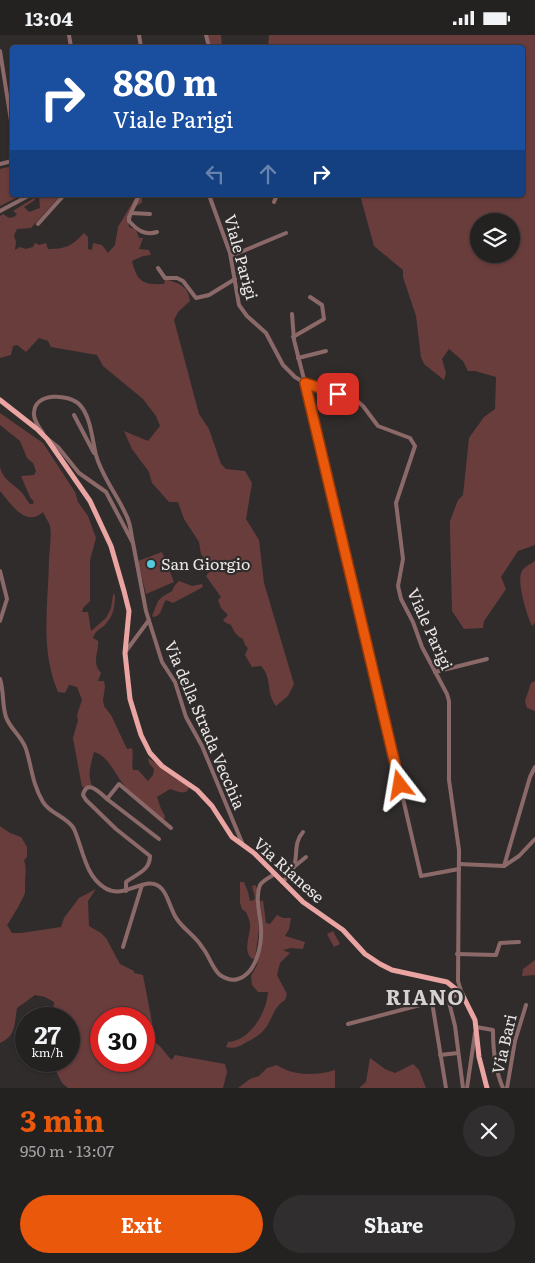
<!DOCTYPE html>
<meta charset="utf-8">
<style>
body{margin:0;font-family:Literata,serif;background:#302e2e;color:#f1f3f6;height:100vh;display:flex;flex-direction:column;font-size:19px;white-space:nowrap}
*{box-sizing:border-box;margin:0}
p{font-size:16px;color:#a3a3a5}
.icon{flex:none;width:28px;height:28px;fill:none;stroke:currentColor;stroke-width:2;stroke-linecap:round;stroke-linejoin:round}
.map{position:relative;height:1053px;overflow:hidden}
.sheet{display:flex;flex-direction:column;background:#242121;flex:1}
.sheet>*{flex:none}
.guide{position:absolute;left:10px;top:10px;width:515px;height:152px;border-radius:5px;box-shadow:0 1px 4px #0004,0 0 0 1px #413e3f;background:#1a4fa0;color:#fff;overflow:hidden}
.buttons{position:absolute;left:470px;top:178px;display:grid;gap:10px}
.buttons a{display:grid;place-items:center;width:50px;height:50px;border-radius:50%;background:#242121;box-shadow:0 1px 4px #0004,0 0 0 1px #413e3f;font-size:25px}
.speed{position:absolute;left:15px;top:972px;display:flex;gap:10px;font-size:25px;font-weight:700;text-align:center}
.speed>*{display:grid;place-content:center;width:65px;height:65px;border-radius:50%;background:#242121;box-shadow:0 1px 4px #0004,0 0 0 1px #413e3f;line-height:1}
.speed small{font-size:12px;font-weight:400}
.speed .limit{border:8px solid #d22;background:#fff;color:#111}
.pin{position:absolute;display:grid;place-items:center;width:42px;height:42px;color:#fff;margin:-21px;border-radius:10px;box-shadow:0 2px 8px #0006}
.me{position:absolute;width:55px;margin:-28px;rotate:346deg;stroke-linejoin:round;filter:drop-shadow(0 0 4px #0008)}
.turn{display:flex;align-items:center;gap:18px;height:105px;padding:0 20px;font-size:22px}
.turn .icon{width:65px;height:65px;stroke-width:2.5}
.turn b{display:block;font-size:35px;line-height:42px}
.lanes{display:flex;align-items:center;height:48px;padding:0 20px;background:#0003;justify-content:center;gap:25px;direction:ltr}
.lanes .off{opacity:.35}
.round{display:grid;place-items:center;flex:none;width:52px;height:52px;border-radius:26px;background:#302e2e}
.head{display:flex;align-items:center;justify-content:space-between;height:85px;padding:0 20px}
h1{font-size:30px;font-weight:700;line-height:38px;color:#ea580c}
.action{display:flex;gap:10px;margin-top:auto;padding:10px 20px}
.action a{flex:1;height:58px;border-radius:30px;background:#ea580c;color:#fff;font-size:20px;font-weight:700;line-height:58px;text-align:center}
.action a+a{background:#302e2e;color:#f1f3f6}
.status{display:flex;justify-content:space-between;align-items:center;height:35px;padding:0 25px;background:#242121;direction:ltr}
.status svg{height:14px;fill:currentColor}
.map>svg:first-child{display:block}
</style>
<div class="status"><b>13:04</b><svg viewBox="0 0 49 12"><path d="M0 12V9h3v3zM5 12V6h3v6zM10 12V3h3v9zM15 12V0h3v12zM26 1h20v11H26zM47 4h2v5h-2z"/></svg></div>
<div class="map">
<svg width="535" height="1053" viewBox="0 0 535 1053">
<rect width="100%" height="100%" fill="#302c2c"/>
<g fill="#693d3c" fill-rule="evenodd">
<path d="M207,0H221L222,12H211Z"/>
<path d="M269,0H535V510L518,516L501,542L506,554L484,586L483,593L464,594L452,576L450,494V486L458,465L463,460L469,403L484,382L495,374L496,342L475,336H468L463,326L449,314L442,324L446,338L444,345L424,329L421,322L416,281L403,242V235L374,211L360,160H522V12H268ZM479,186H511V219H479Z"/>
<path d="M12,131V160H22L0,171V134Z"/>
<path d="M39,160H61L31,193L17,194L14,200L16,207L15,215L20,212L26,214L33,212L35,208L39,210L46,208L48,214C66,214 72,211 84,198L88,202V214L92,215L93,208L102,210L108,218L115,210L118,192L137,160H142V167L134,173L132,183L128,186L129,192L136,195L139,203H143L139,214L149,215L151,220L143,221L132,226C137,247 143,250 164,249L165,244C178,248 188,250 190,266L178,277L174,285L199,379L209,394L221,429L226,434L245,436L252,448L246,484L259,505L264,548L294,649L288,661L276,671C265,656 273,644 261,631L252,632L245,620L248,613L245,610L243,604C236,601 234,596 231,590L226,588L223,585L228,580L221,573L218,565L221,562L206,541L211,535L201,519L199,507L184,484L178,467H169L152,448L149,437L132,414L124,396L148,406L160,391L156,381L143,364L103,331L97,320L51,312L48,306L39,303L26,317L17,310L13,311L11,320L0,323V181L3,179L9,183L14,182L17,179L13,176L34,163L35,165L24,172L29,177L40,173Z"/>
<path d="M0,378L43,408L75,457L78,467L88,481L96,503L90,525V566L83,573L82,577H88L91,596L106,583L111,573L113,560L114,559L115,560C115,572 113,582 104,591C98,595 95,597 93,603L98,606C99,619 91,626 101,638L98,646H104L105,652L103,665L104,671L111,680L127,714L132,713C134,721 131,727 133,735H138L148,746L153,740L154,734L149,728L148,723L189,751C188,762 177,756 170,754L157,762L161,774L165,781L164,785C151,774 136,764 125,751C115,740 109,721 94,717C91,729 87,739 92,751L82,752L73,703L78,685L77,680L82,665L77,652L69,650L65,658L58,657C40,615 48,571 49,526C49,516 52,502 50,491C49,487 45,482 43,477C26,493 11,469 0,456V432C4,447 15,449 23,459C26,463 27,466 30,469H33L34,467L30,462L21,441L34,440L36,436L33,428L27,423L20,406L0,390Z"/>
<path d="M162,517L174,547L146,559L138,526Z"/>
<path d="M535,526V588L532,591C527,581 516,545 522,536C525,531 531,529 535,526Z"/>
<path d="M179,546L192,551L202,549L203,552L173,568L166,565C161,571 163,580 154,582L152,581L158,566L162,562L172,556L175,550Z"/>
<path d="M535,646V676L527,673L525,666L531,648Z"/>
<path d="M0,791L10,798L21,802L27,812V822L24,825C27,835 25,840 25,849C25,850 25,857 25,858C23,864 11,885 7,890L12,898H21L61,892L64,883L79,863L96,854L88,866L89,891L101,898L106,903L120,929L134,936V938L143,940L156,1008C163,1013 166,1020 172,1025L175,1020L225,1029L227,1037L223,1053H68L62,1048L51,1026H69V984H52L54,967L45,962L35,960L17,973C14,989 17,1000 0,1008ZM101,984H144V1026H101Z"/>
<path d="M240,847H244L248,857L250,866L254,865L255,863L252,851L255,850L257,853L259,895L255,923L252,924C243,916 249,904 250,893C251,888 248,882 246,877L242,874L240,868Z"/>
<path d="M263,865L266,888L270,889L277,880L283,883H291L289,894L285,901L305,907L303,914L291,913L283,915L290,918L280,928L277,940L287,959L285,965C275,971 273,981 267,991C262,999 254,1003 245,1008C239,1012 233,1014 226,1012L228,1007C251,1006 267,976 268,957H258L252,950L251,941L257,930L263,895L260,867Z"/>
<path d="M333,896L340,909L334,912L327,899Z"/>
<path d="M535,925V940L522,941L523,934Z"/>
<path d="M370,1023L385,1034L395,1038L413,1029L419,1035L426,1053H359L366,1047Z"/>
<path d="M277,1030C293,1041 316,1041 335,1035V1053H238L250,1044L259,1041L267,1033Z"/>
</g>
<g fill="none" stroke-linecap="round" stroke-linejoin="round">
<g stroke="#8b6968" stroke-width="4">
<path d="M69,0L71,12"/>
<path d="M139,0L141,12"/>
<path d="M206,0L209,12"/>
<path d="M0,16L12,92"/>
<path d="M0,129L12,126"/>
<path d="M139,160L129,182V186C137,195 145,201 157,197"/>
<path d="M209,160L230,218L239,270L247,281L266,298L283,330L295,342L305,348L356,365L363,371L378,391L410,403L415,411L396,468L403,524L398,551L401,564L413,587L422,612L447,659L449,666V745L459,815L458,946L462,959L348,989"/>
<path d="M274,167L277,160"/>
<path d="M0,176L30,160"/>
<path d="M131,178L150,179"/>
<path d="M38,189L64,160"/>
<path d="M231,221L286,198"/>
<path d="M158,233L165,243H177L183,246L196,263L209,260L235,244"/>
<path d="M292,279L294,305L320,407L421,841L459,834"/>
<path d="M293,302L324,284L322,270L310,262"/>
<path d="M298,323L326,316"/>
<path d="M74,380L94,418"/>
<path d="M43,398C39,392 33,385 34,377C36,357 68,359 79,369C91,381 92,404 96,420C102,442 118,461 127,482C131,490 131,500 133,508"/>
<path d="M49,405L58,412L79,438L106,457L133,508L146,576L162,627L175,647L186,682L202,711L243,810"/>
<path d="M0,536L7,564L0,586"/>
<path d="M126,616L149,585"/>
<path d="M435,637L487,624"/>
<path d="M0,644C4,656 2,670 6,682C10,694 22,701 26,714C32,733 32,748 43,767C50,779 68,782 74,794C83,814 85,841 105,853C126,866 147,837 162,854C168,861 170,872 175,881C181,893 195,900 202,912C209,920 212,933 220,940C226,944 232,946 238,944C257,938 262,909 261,892C260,879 255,862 260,850C263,845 270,842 275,839"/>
<path d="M107,764L159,804"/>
<path d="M459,829L504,831L519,821L535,804"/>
<path d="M295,831L306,822"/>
<path d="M504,831L530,742L535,732"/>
<path d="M282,847C305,829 289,813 303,797"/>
<path d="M126,856V847C136,839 150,836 150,821L116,794L86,765L83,760C87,743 100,758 107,764L119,749L171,793"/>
<path d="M123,912L142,850"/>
<path d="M457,919L496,920L500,908L519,907"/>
<path d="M448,963L455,991L463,1053"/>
<path d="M432,967L446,1053"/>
<path d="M476,992L493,995C493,1015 495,1035 503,1053"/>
<path d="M440,1020L458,1018"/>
<path d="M467,1053L475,998"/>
<path d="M507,1053L515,1006L526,970"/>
</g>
<path stroke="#eaa4a2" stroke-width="5" d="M0,365L37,394L47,404L90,466L111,511L124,556L129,576L125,618L130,664L141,700L150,718L162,731L197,755L212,771L232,802L254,818L303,867L343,895L365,919L380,929L392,935L447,947L462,959L475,985L479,1022L487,1053"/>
</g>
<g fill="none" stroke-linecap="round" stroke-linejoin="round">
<g stroke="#983908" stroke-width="12">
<path id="route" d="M338,359L305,348L400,750"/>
</g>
<use href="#route" stroke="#ea580c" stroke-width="9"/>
</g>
<circle fill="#53cbdc" stroke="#302c2c" stroke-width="2" cx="151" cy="529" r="5"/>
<g text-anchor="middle" stroke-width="4.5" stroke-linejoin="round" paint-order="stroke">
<g font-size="16" fill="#e9e6e6" stroke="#302c2c">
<text transform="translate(241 222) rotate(75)" y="6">Viale Parigi</text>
<text transform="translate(430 594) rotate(66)" y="6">Viale Parigi</text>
<text transform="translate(205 690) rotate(67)" y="6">Via della Strada Vecchia</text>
<text transform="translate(289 835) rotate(42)" y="6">Via Rianese</text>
<text transform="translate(504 1009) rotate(-77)" y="6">Via Bari</text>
</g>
<g font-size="16" fill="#e9e6e6" stroke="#302c2c" text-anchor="start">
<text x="161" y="535">San Giorgio</text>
</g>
<g font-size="21" font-weight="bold" letter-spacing="1" fill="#d7d2d2" stroke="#302c2c">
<text x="425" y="970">RIANO</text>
</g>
</g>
</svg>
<div class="buttons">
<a><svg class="icon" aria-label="layers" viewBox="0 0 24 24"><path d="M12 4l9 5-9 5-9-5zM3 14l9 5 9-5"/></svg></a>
</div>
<div class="speed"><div>27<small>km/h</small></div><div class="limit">30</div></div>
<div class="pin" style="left:338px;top:359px;background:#d93025"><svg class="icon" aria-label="arrive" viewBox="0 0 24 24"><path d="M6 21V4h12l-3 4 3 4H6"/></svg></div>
<svg class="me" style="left:400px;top:750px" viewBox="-20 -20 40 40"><path d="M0-17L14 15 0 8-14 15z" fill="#ea580c" stroke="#fff" stroke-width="4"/></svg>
<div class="guide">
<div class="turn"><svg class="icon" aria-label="right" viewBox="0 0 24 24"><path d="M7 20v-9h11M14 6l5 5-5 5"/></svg><div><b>880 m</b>Viale Parigi</div></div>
<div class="lanes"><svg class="icon off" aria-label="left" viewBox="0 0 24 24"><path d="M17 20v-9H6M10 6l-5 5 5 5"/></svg><svg class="icon off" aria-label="ahead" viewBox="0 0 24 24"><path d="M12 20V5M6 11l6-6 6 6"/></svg><svg class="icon" aria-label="right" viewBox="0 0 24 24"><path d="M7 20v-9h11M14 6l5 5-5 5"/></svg></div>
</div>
</div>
<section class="sheet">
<div class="head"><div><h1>3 min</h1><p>950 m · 13:07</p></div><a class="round"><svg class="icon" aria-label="close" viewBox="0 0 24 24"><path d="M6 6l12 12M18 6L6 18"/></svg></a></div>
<div class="action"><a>Exit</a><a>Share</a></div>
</section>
